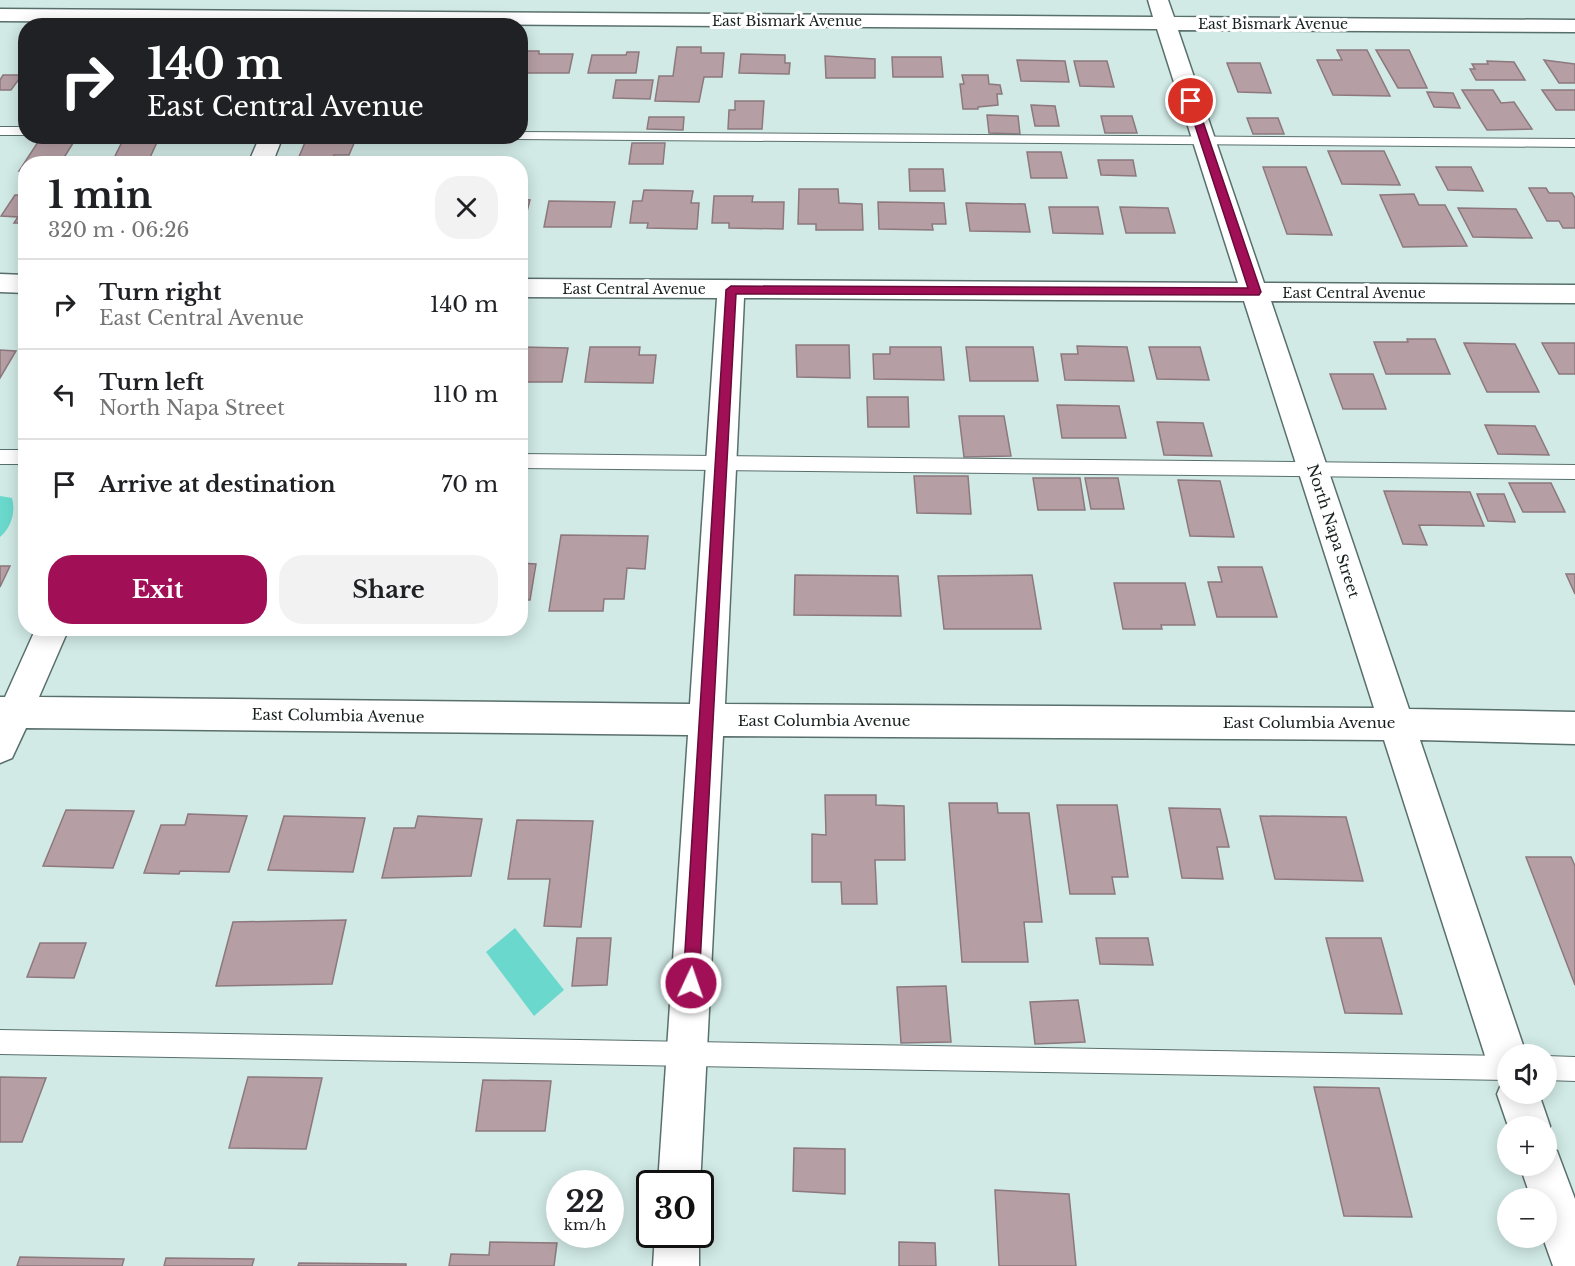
<!DOCTYPE html>
<meta charset="utf-8">
<style>
body{margin:0;font-family:"Libre Baskerville",serif;background:#f2f2f2;color:#202124;height:100vh;display:flex;flex-direction:column;font-size:22px;white-space:nowrap}
*{box-sizing:border-box;margin:0}
p{font-size:20px;color:#757577}
.icon{flex:none;width:33px;height:33px;fill:none;stroke:currentColor;stroke-width:2;stroke-linecap:round;stroke-linejoin:round}
.map{position:relative;flex:1;overflow:hidden}
.sheet{position:absolute;left:18px;top:156px;width:510px;height:480px;display:flex;flex-direction:column;background:#fff;border-radius:24px;box-shadow:0 3px 15px #0003}
.sheet>*{flex:none}
.hud{position:absolute;left:18px;top:18px;width:510px;height:126px;border-radius:24px;box-shadow:0 3px 15px #0003;background:#202124;color:#fff;overflow:hidden}
.buttons{position:absolute;left:1497px;top:1044px;display:grid;gap:12px}
.buttons a{display:grid;place-items:center;width:60px;height:60px;border-radius:50%;background:#fff;box-shadow:0 3px 15px #0003;font-size:30px}
.speed{position:absolute;left:546px;top:1170px;display:flex;gap:12px;font-size:30px;font-weight:700;text-align:center}
.speed>*{display:grid;place-content:center;width:78px;height:78px;border-radius:50%;background:#fff;box-shadow:0 3px 15px #0003;line-height:1}
.speed small{font-size:15px;font-weight:400}
.speed .limit{border:3px solid #111;border-radius:9px;background:#fff;color:#111}
.pin{position:absolute;display:grid;place-items:center;width:51px;height:51px;color:#fff;margin:-26px;border:3px solid #fff;border-radius:50%;box-shadow:0 2px 6px #0007}
.me{position:absolute;width:66px;margin:-33px;rotate:3deg;stroke-linejoin:round;filter:drop-shadow(0 0 4px #0008)}
.turn{display:flex;align-items:center;gap:21px;height:126px;padding:0 30px;font-size:27px}
.turn .icon{width:78px;height:78px;stroke-width:2.5}
.turn b{display:block;font-size:42px;line-height:51px}
.round{display:grid;place-items:center;flex:none;width:63px;height:63px;border-radius:24px;background:#f2f2f2}
.overview{display:flex;align-items:center;justify-content:space-between;height:102px;padding:0 30px}
h1{font-size:36px;font-weight:700;line-height:45px}
.button{display:flex;gap:12px;margin-top:auto;padding:12px 30px}
.button a{flex:1;height:69px;border-radius:24px;background:#a11057;color:#fff;font-size:24px;font-weight:700;line-height:69px;text-align:center}
.button a+a{background:#f2f2f2;color:#202124}
ul{padding:0;list-style:none}
li{display:flex;align-items:center;gap:18px;height:90px;padding:0 30px;border-top:2px solid #e0e0e0}
li div{flex:1}
li b{display:block;font-size:22px}
li em{font-style:normal}
.map>svg:first-child{display:block}
</style>
<div class="map">
<svg width="1575" height="1266" viewBox="0 0 1575 1266">
<rect width="100%" height="100%" fill="#d1eae6"/>
<g fill="#6ad8cc">
<path d="M0,496L12,498C16,512 11,528 0,537Z"/>
<path d="M515,928L564,990L534,1016L486,952Z"/>
</g>
<g fill="#b59fa5" stroke="#8c787d" stroke-width="1.5">
<path d="M677,47H701V53H724L722,77H704L699,102L655,101L659,76H673Z"/>
<path d="M1337,50H1367L1390,96L1333,95L1317,60H1342Z"/>
<path d="M1376,50H1409L1427,88H1398Z"/>
<path d="M524,51H539V54H573L569,73H520Z"/>
<path d="M627,52H639L636,73H588L592,55H626Z"/>
<path d="M741,54L785,55V63H790L789,74L739,73Z"/>
<path d="M825,56L875,59V78H826Z"/>
<path d="M892,57H941L943,77H893Z"/>
<path d="M1017,60L1065,61L1069,82L1021,81Z"/>
<path d="M1544,60L1575,64V83H1559Z"/>
<path d="M1074,61H1107L1114,87L1080,86Z"/>
<path d="M1487,61L1514,62L1525,80H1476L1470,69H1475L1472,64H1488Z"/>
<path d="M1227,63H1260L1271,93L1238,92Z"/>
<path d="M3,75H22L11,90H0V80Z"/>
<path d="M962,75H988L989,84L1000,85L1002,94H997L998,105L978,107V109H963L960,84H964Z"/>
<path d="M616,80H653L650,99L613,98Z"/>
<path d="M1462,90H1493L1501,103L1514,102L1532,129L1487,130Z"/>
<path d="M1542,90H1575V110H1556Z"/>
<path d="M1427,92L1453,93L1460,108L1434,107Z"/>
<path d="M735,101H764L762,129H728L729,110H735Z"/>
<path d="M1031,105L1055,106L1059,126H1035Z"/>
<path d="M987,115L1018,116L1020,134L989,133Z"/>
<path d="M1101,116H1132L1137,133H1105Z"/>
<path d="M649,117H684L683,130L647,129Z"/>
<path d="M1247,118H1278L1284,134H1253Z"/>
<path d="M40,139L75,140L60,164H26V171H19Z"/>
<path d="M123,140H158L147,164H111Z"/>
<path d="M306,140L355,141L349,155H334L331,164H296Z"/>
<path d="M632,143H665L663,164H629Z"/>
<path d="M1328,151H1384L1400,185L1342,184Z"/>
<path d="M1027,152H1061L1067,178H1031Z"/>
<path d="M1098,160H1133L1136,176L1101,175Z"/>
<path d="M1263,167H1306L1332,235L1287,234Z"/>
<path d="M1436,167H1471L1483,191L1448,190Z"/>
<path d="M909,169H943L945,191H910Z"/>
<path d="M1529,188H1546L1549,193H1572L1575,198V228H1563L1559,221H1547Z"/>
<path d="M799,189H838L839,203L862,204L863,230H816V224H798Z"/>
<path d="M644,190L693,191L691,203H699L697,229L647,228L648,223H630L633,201H642Z"/>
<path d="M1414,194L1419,205H1445L1467,246L1403,247L1380,195Z"/>
<path d="M15,195H26V223H14L18,217L1,216Z"/>
<path d="M714,196H753L752,202H784L783,229L729,228V223H712Z"/>
<path d="M520,199L530,200L523,227H520Z"/>
<path d="M549,201L615,202L611,227H544Z"/>
<path d="M878,202L944,203L946,224H932L933,230L879,229Z"/>
<path d="M966,203L1025,204L1030,232L970,231Z"/>
<path d="M1049,207H1098L1103,234L1053,233Z"/>
<path d="M1120,207L1168,208L1175,233H1126Z"/>
<path d="M1458,208L1516,209L1532,238L1473,237Z"/>
<path d="M1407,339H1435L1450,374H1386L1374,342H1408Z"/>
<path d="M1464,343L1515,344L1539,392H1487Z"/>
<path d="M1542,343H1575V374H1559Z"/>
<path d="M796,345H849L850,378L797,377Z"/>
<path d="M1077,346L1127,347L1134,381L1065,380L1061,354H1078Z"/>
<path d="M520,347L568,348L562,382H520Z"/>
<path d="M590,347H640L639,355H656L653,383L585,382Z"/>
<path d="M890,347H941L944,380L874,379L873,354H890Z"/>
<path d="M966,347H1033L1038,381H970Z"/>
<path d="M1149,347H1200L1209,380L1157,379Z"/>
<path d="M0,350L16,351L0,378Z"/>
<path d="M1330,374H1373L1386,409H1343Z"/>
<path d="M867,397H908L909,427H868Z"/>
<path d="M1057,405L1119,406L1126,438H1062Z"/>
<path d="M959,416H1004L1011,456L964,457Z"/>
<path d="M1157,422L1203,423L1212,456L1164,455Z"/>
<path d="M1485,425L1535,426L1549,455L1498,454Z"/>
<path d="M914,476H968L971,514L917,513Z"/>
<path d="M1033,478H1080L1085,510H1038Z"/>
<path d="M1085,478H1118L1124,509H1091Z"/>
<path d="M1178,480L1220,481L1234,537L1190,536Z"/>
<path d="M1509,483H1551L1565,512H1523Z"/>
<path d="M1384,491L1470,492L1484,526L1419,525L1427,545L1403,544Z"/>
<path d="M1477,494H1504L1515,522L1488,521Z"/>
<path d="M561,535L648,536L645,569L627,568L624,599H604L603,611H549Z"/>
<path d="M520,563L536,564L530,600H520Z"/>
<path d="M0,566H10L0,587Z"/>
<path d="M1218,567H1262L1277,617H1217L1208,582H1222Z"/>
<path d="M1566,574H1575V594Z"/>
<path d="M795,575L898,576L901,616L794,615Z"/>
<path d="M1032,575L1041,629H944L938,576Z"/>
<path d="M1114,583H1185L1195,625H1161L1162,629H1123Z"/>
<path d="M825,795H876V805L904,806L905,860H875L877,904H842L841,882H812V834L826,835Z"/>
<path d="M949,803H997L998,813H1029L1042,922H1024L1028,962H962Z"/>
<path d="M1057,805H1117L1128,877H1112L1115,894H1070Z"/>
<path d="M1169,808L1220,809L1229,847H1217L1223,879L1182,878Z"/>
<path d="M66,810L134,811L113,868L43,866Z"/>
<path d="M188,814L247,816L229,872L180,871L179,874L144,873L161,825H185Z"/>
<path d="M284,816L365,818L353,872L268,870Z"/>
<path d="M418,816L482,819L471,876L382,878L394,828H415Z"/>
<path d="M1260,816L1346,817L1363,881L1275,879Z"/>
<path d="M517,820L593,821L581,927L544,926L550,879H508Z"/>
<path d="M1526,857H1571L1575,866V985Z"/>
<path d="M346,920L332,984L216,986L233,922Z"/>
<path d="M577,938H611L607,985L572,986Z"/>
<path d="M1096,938H1148L1153,965L1100,964Z"/>
<path d="M1326,938H1381L1402,1014L1345,1013Z"/>
<path d="M40,943H86L74,978L27,977Z"/>
<path d="M946,986L951,1042L901,1043L897,987Z"/>
<path d="M1078,1000L1085,1042L1035,1044L1030,1002Z"/>
<path d="M0,1077L46,1078L22,1142H0Z"/>
<path d="M248,1077L322,1078L306,1149L229,1148Z"/>
<path d="M483,1080L551,1081L545,1131H476Z"/>
<path d="M1314,1087L1379,1088L1412,1217L1344,1216Z"/>
<path d="M794,1148L845,1149V1194L793,1191Z"/>
<path d="M995,1190L1069,1194L1076,1266H999Z"/>
<path d="M490,1242L557,1243L554,1266H449L451,1254L489,1255Z"/>
<path d="M899,1242L935,1243L936,1266H899Z"/>
<path d="M20,1257L124,1259L122,1266H17Z"/>
<path d="M166,1258L254,1259L252,1266H164Z"/>
<path d="M299,1263L406,1264V1266H298Z"/>
</g>
<g fill="none" stroke-linecap="round" stroke-linejoin="round">
<g stroke="#596f6c" stroke-width="2">
<g id="service">
<rect x="0" y="127" width="26" height="8"/>
<path d="M520,132L1575,139V147L515,139L513,136H520Z"/>
<rect x="0" y="450" width="26" height="14"/>
<path d="M520,454L1575,465V479L520,468Z"/>
<path d="M0,1030L1508,1056V1080L0,1054Z"/>
<path d="M1546,1056L1575,1057V1081L1546,1080Z"/>
</g>
</g>
<g stroke="#596f6c" stroke-width="3">
<g id="minor">
<path d="M1148,0H1168L1174,17L1575,20V32L1178,30L1264,283L1575,285V303L1271,301L1409,709L1575,712V744L1420,740L1526,1054H1508V1094H1539L1550,1126L1546,1135V1126H1508L1497,1094L1503,1080L1493,1077L1487,1062L1384,740L723,736L700,1187V1184H658L688,735L26,728L12,758L0,763V697H5L36,628H69L39,697L690,704L717,298L520,297V279L1238,283L1157,29L0,21V9L1153,17ZM744,298L1244,301L1374,708L725,704Z"/>
<path d="M260,136H283L272,164H248Z"/>
<path d="M0,274L26,275V293L0,292Z"/>
<path d="M1546,1146L1557,1151L1575,1199V1266H1553L1543,1238H1546V1198H1531L1520,1166H1546Z"/>
<path d="M655,1234H699V1266H653Z"/>
</g>
</g>
<use href="#service" fill="#fff" fill-rule="evenodd"/>
<use href="#minor" fill="#fff" fill-rule="evenodd"/>
</g>
<path fill="#a11057" stroke="#690a39" stroke-width="1.5" d="M1188,99L1196,101L1261,292L1259,295L736,294L699,983L697,989L691,991L685,989L683,983L726,290L731,286L1248,288L1187,101Z"/>
<g text-anchor="middle" stroke-width="6" stroke-linejoin="round" paint-order="stroke">
<g font-size="14" fill="#17201f" stroke="#fff">
<text x="787" y="26">East Bismark Avenue</text>
<text x="1273" y="29">East Bismark Avenue</text>
<text x="634" y="294">East Central Avenue</text>
<text x="1354" y="298">East Central Avenue</text>
</g>
<g font-size="15" fill="#17201f" stroke="#fff">
<text transform="translate(1333 531) rotate(72)" y="5">North Napa Street</text>
<text transform="translate(338 716) rotate(1)" y="5">East Columbia Avenue</text>
<text x="824" y="726">East Columbia Avenue</text>
<text x="1309" y="728">East Columbia Avenue</text>
</g>
</g>
</svg>
<div class="buttons">
<a><svg class="icon" aria-label="sound" viewBox="0 0 24 24"><path d="M4 9h4l5-4v14l-5-4H4zM17 9q2 3 0 6"/></svg></a>
<a>+</a>
<a>−</a>
</div>
<div class="speed"><div>22<small>km/h</small></div><div class="limit">30</div></div>
<div class="pin" style="left:1191px;top:101px;background:#d93025"><svg class="icon" aria-label="arrive" viewBox="0 0 24 24"><path d="M6 21V4h12l-3 4 3 4H6"/></svg></div>
<svg class="me" style="left:691px;top:983px" viewBox="-20 -20 40 40"><circle r="17" fill="#a11057" stroke="#fff" stroke-width="3"/><path d="M0-11L8 9 0 5-8 9z" fill="#fff"/></svg>
<div class="hud">
<div class="turn"><svg class="icon" aria-label="right" viewBox="0 0 24 24"><path d="M7 20v-9h11M14 6l5 5-5 5"/></svg><div><b>140 m</b>East Central Avenue</div></div>
</div>
<section class="sheet">
<div class="overview"><div><h1>1 min</h1><p>320 m · 06:26</p></div><a class="round"><svg class="icon" aria-label="close" viewBox="0 0 24 24"><path d="M6 6l12 12M18 6L6 18"/></svg></a></div>
<ul>
<li><svg class="icon" aria-label="right" viewBox="0 0 24 24"><path d="M7 20v-9h11M14 6l5 5-5 5"/></svg><div><b>Turn right</b><p>East Central Avenue</p></div><em>140 m</em></li>
<li><svg class="icon" aria-label="left" viewBox="0 0 24 24"><path d="M17 20v-9H6M10 6l-5 5 5 5"/></svg><div><b>Turn left</b><p>North Napa Street</p></div><em>110 m</em></li>
<li><svg class="icon" aria-label="arrive" viewBox="0 0 24 24"><path d="M6 21V4h12l-3 4 3 4H6"/></svg><div><b>Arrive at destination</b></div><em>70 m</em></li>
</ul>
<div class="button"><a>Exit</a><a>Share</a></div>
</section>
</div>
